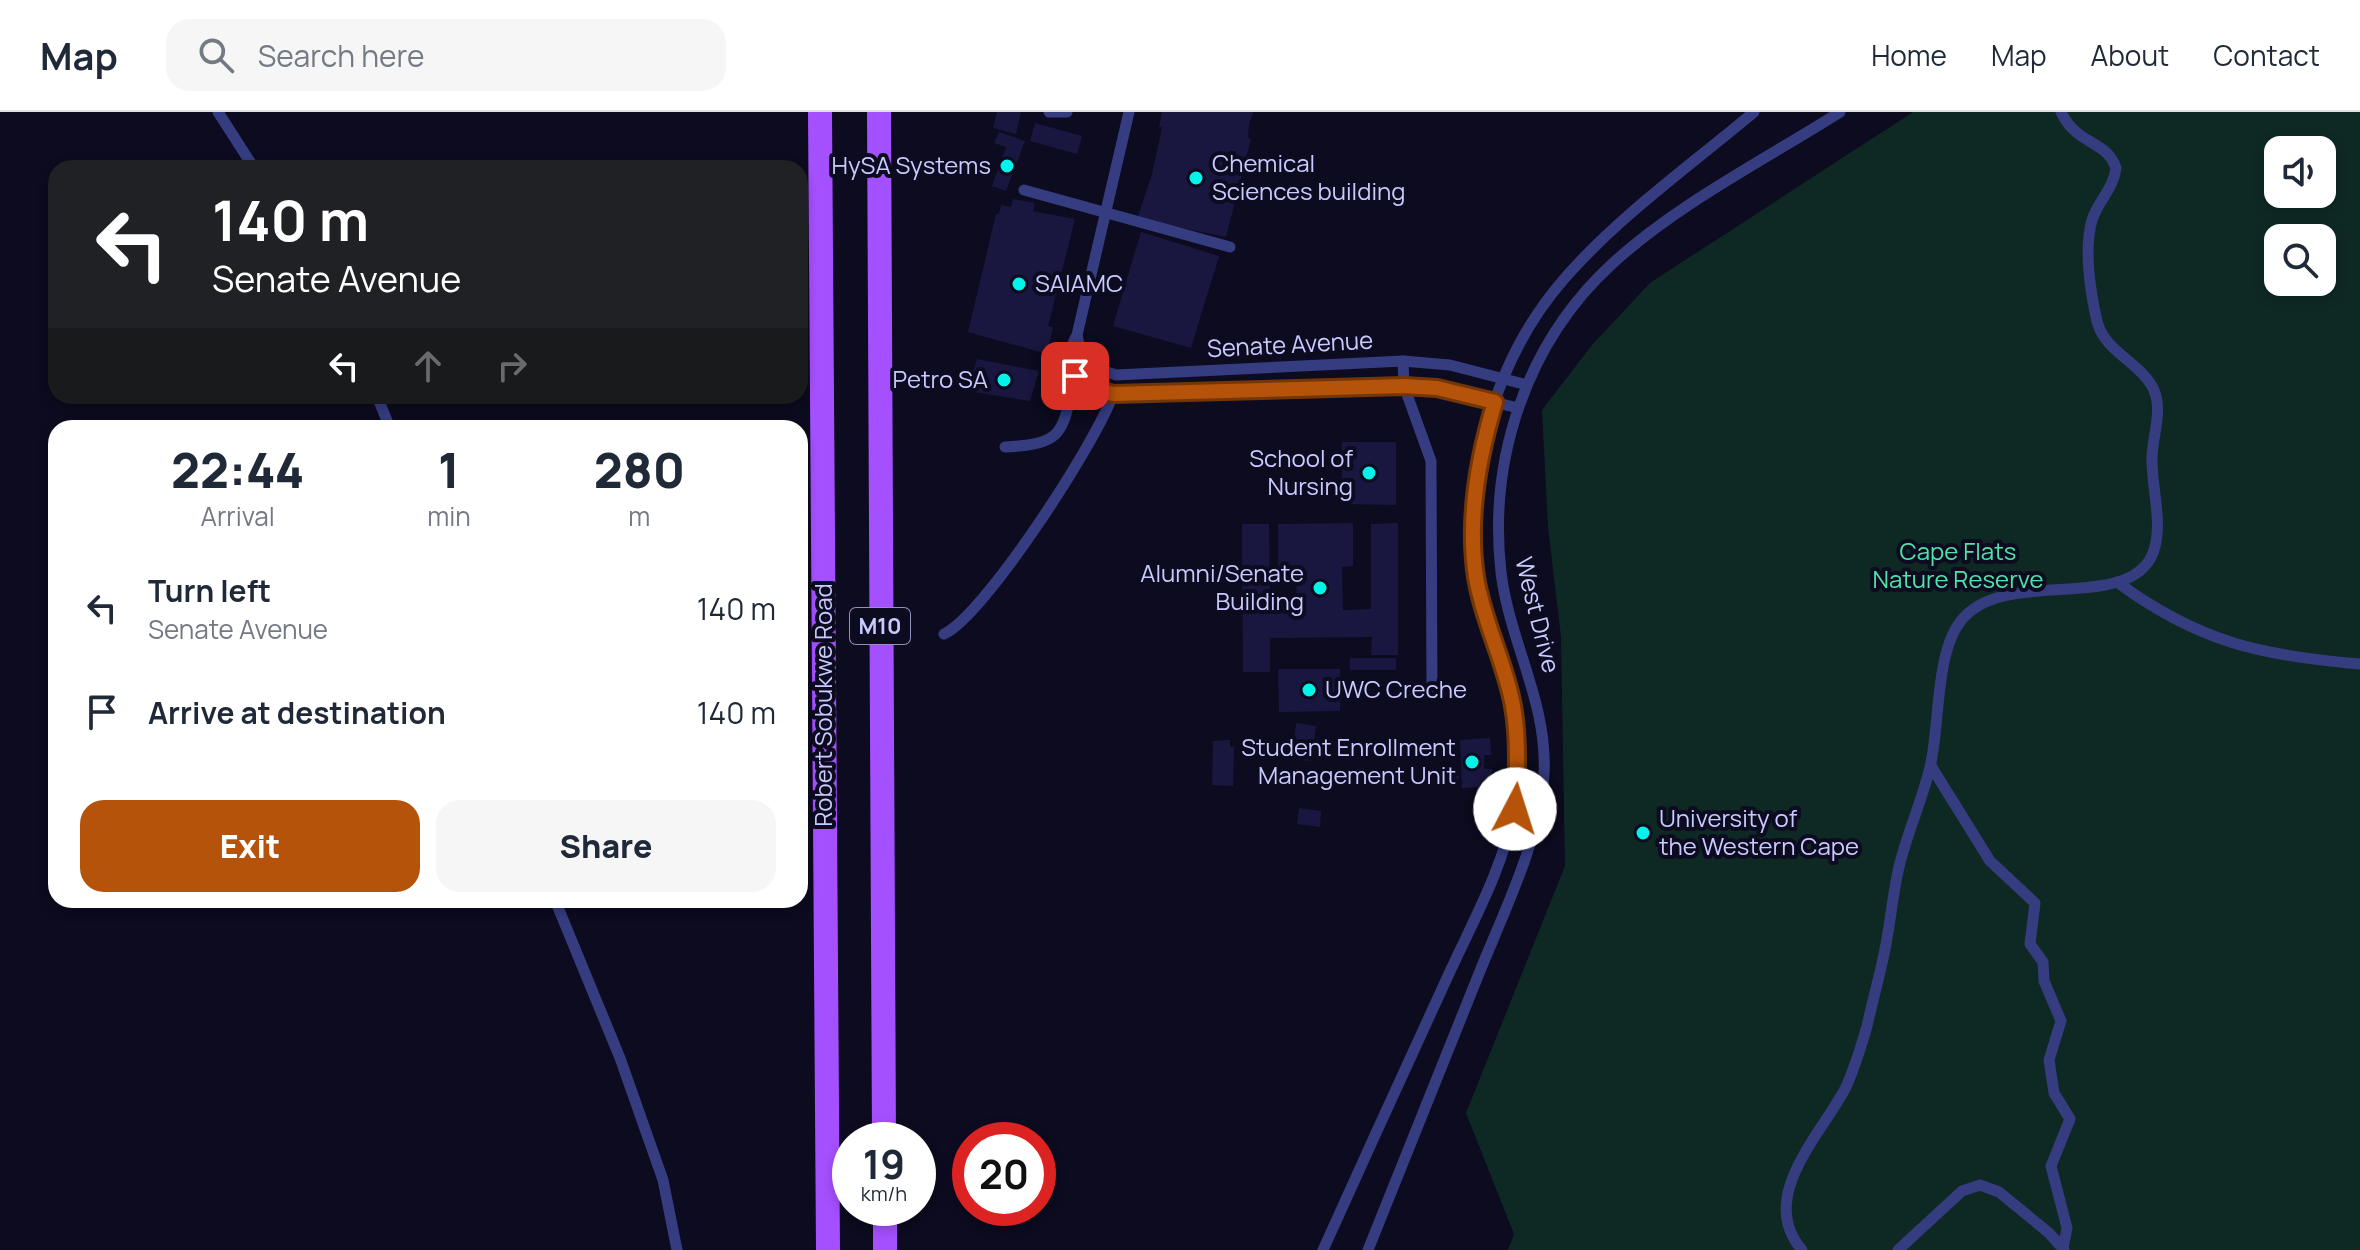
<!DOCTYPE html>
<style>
body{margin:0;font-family:Manrope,sans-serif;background:#f6f6f7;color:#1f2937;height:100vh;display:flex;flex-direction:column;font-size:30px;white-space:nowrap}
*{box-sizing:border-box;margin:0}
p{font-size:26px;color:#747a83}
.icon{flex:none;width:44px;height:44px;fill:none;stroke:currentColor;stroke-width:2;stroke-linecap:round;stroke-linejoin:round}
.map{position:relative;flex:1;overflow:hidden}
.drawer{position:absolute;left:48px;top:308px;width:760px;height:488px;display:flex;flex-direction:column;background:#fff;border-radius:24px;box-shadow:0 4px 12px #0003}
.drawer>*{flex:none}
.hud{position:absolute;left:48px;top:48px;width:760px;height:244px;border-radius:24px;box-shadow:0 4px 12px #0003;background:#202124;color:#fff;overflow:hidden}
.buttons{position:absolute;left:2264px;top:24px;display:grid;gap:16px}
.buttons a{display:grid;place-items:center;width:72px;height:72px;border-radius:16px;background:#fff;box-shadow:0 4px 12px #0003;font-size:40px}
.speed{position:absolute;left:832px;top:1010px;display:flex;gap:16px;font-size:40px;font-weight:700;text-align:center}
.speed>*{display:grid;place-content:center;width:104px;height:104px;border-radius:50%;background:#fff;box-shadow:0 4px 12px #0003;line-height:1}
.speed small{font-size:20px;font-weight:400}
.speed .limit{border:12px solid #d22;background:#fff;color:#111}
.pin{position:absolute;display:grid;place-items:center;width:68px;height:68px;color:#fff;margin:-34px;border-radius:16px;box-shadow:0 4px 12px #0006}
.me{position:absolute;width:88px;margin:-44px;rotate:5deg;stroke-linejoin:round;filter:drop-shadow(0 0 6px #0008)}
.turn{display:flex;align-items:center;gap:28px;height:168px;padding:0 32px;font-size:36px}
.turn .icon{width:104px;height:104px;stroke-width:2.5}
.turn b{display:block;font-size:56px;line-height:68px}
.lanes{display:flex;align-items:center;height:76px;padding:0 32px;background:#0003;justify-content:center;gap:40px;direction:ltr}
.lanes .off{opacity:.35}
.eta{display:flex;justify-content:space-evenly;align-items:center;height:136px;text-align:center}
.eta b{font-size:48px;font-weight:800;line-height:56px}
.cta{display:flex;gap:16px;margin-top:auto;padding:16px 32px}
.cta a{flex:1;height:92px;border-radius:24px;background:#b45309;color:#fff;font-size:32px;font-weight:800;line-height:92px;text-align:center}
.cta a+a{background:#f6f6f7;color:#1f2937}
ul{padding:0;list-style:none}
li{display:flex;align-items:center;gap:24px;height:104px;padding:0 32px}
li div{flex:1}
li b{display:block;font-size:30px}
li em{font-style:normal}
header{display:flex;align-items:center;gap:48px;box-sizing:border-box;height:112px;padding:0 40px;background:#fff;border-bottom:2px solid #e0e1e3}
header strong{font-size:38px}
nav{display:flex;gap:44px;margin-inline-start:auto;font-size:28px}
.search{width:560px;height:72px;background:#f6f6f7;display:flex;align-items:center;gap:20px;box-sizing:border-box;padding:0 28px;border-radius:24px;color:#747a83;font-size:30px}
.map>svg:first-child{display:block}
</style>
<header>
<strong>Map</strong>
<div class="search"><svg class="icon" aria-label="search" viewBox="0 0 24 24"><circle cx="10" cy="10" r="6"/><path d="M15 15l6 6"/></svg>Search here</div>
<nav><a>Home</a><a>Map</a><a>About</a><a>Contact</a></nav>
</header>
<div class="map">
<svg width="2360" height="1138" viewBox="0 0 2360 1138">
<rect width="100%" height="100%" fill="#0c0b1f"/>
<path fill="#0e2924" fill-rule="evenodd" d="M1913,0H2360V1138H1508L1514,1122L1466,1001L1565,754L1561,525L1548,415L1542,298L1592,233L1650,171ZM2278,38H2322V82H2278ZM2278,126H2322V170H2278Z"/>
<g fill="#191740">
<path d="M997,0H1021L1016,22L993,16Z"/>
<path d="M1162,0H1253L1249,13L1248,26L1251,27L1226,125L1137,107L1152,62L1162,15H1159Z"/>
<path d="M1035,11L1082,24L1077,42L1030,29Z"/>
<path d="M999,20L1025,29L1006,79L992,74L1006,35L994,31Z"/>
<path d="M1013,87L1035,91L1033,99L1075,107L1048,214L1053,215L1047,242L968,220L996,102H999L1001,93L1011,95Z"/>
<path d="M1141,120L1219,144L1191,236L1113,214Z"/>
<path d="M977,247L1039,259L1030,289L968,279Z"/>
<path d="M1342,330H1396V393L1342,392Z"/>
<path d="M1353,411V454L1342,455L1343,498L1371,497V412L1398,411V543H1371L1372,525L1270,526V560H1243L1242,412H1269L1270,497L1297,498L1296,455H1278V412Z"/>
<rect x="1350" y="546" width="46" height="12"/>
<path d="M1278,557H1340V599L1279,600Z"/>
<path d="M1296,611L1316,614L1311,649L1292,647Z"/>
<path d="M1490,626L1491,643H1484V657H1492L1493,675H1485V669L1482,675L1462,676L1460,628Z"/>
<path d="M1230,628V635H1234L1233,674L1212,673L1213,629Z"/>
<path d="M1445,663L1459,664L1457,676L1445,674Z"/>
<path d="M1299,696L1321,699L1320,715L1297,712Z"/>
</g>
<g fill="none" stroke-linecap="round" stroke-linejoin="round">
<g stroke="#353c80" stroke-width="11">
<path d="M218,0L254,56"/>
<path d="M1049,0H1067"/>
<path d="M1129,0L1077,223C1058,254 1080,278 1113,282L1404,274L1437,276L1518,296"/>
<path d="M1024,78L1230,135"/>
<path d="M1077,223L1081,242L1088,254L1116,263L1403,249L1450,253L1527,273"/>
<path d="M1403,249L1404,274L1431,349L1432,584"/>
<path d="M377,284L390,316"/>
<path d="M1005,335C1066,332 1062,320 1075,264"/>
<path d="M2117,470C2198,530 2262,544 2360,552"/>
<path d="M944,522C984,504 1098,328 1113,282"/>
<path d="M1931,654L1990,749L2035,791L2030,832L2043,850L2044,869L2061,909L2049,948L2054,981L2070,1007L2051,1054L2067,1116L2063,1136"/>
<path d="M555,788L620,946L663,1068L677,1138"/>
<path d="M1323,1138C1364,1047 1405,957 1447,866C1471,813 1503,757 1514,698C1532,605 1488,548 1476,464C1462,361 1496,245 1564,167C1619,104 1691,53 1754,0"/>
<path d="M1368,1138C1405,1045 1443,952 1480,859C1505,797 1539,730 1544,662C1548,591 1509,529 1501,460C1488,346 1527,230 1612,152C1677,92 1766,47 1840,0"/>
<path d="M1802,1138C1756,1085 1822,1022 1846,975C1855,955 1861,935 1867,914C1873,887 1881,859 1886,832C1891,806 1893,780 1899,755C1907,721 1922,689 1930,655C1940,615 1935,543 1960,510C2002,453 2128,503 2153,441C2164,412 2151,375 2152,344C2153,322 2164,295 2152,274C2136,247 2102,239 2096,205C2090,177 2084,136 2092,108C2098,89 2114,76 2116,56C2106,27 2078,35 2061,0"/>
<path d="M1898,1138L1962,1079L1980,1073L1999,1080L2049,1121L2064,1138"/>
</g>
<g stroke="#a550ff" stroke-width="24">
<path d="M820,0L828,1138"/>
<path d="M879,0L884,1028"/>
<path d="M885,1096V1138"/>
</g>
</g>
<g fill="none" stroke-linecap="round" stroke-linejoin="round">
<g stroke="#753606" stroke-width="20">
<path id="route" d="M1075,264L1088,275L1113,282L1404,274L1437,276L1495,290C1478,346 1467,406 1476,465C1483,509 1505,550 1513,594C1519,628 1517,663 1515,697"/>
</g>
<use href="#route" stroke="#b45309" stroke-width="14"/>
</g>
<g fill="#00f4ea" stroke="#0c0b1f" stroke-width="3">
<circle cx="1007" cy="54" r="8"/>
<circle cx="1196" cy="66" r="8"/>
<circle cx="1019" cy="172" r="8"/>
<circle cx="1004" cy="268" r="8"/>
<circle cx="1369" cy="361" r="8"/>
<circle cx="1320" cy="476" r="8"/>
<circle cx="1309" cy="578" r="8"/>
<circle cx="1472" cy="650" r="8"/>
<circle cx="1643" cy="721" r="8"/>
</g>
<g text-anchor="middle" stroke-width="8" stroke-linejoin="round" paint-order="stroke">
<rect fill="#0c0b1f" stroke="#9091bc" stroke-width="2" x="850" y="496" width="60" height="36" rx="6"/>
<g font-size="22" font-weight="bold" fill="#c9caff">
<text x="880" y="522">M10</text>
</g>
<g font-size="24" fill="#c9caff" stroke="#0c0b1f" text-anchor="end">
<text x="1212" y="60" text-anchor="start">Chemical<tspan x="1212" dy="28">Sciences building</tspan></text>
<text x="991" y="62">HySA Systems</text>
<text x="1035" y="180" text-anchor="start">SAIAMC</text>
<text x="988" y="276">Petro SA</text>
<text x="1353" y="355">School of<tspan x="1353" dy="28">Nursing</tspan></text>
<text x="1304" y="470">Alumni/Senate<tspan x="1304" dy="28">Building</tspan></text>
<text x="1325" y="586" text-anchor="start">UWC Creche</text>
<text x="1456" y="644">Student Enrollment<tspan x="1456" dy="28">Management Unit</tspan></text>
<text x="1659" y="715" text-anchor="start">University of<tspan x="1659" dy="28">the Western Cape</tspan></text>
</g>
<g font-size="24" fill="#c9caff" stroke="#0c0b1f">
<text transform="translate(1290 233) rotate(-3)" y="8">Senate Avenue</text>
<text transform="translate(1537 503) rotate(76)" y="8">West Drive</text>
<text transform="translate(824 593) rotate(-90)" y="8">Robert Sobukwe Road</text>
</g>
<g font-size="24" fill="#52e2aa" stroke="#0c0b1f">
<text x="1958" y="448">Cape Flats<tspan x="1958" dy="28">Nature Reserve</tspan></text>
</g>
</g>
</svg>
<div class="buttons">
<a><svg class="icon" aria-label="sound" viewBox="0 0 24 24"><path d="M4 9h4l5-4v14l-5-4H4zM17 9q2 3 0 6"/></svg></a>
<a><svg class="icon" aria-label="search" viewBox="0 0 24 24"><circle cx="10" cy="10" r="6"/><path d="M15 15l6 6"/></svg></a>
</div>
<div class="speed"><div>19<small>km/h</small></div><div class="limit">20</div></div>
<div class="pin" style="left:1075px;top:264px;background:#d93025"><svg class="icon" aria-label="arrive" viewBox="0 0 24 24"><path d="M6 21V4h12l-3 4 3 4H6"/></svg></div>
<svg class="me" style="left:1515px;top:697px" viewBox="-20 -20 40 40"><circle r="19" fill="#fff"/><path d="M0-13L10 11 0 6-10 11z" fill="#b45309"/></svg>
<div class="hud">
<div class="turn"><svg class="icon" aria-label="left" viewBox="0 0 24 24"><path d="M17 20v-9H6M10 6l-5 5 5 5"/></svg><div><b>140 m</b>Senate Avenue</div></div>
<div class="lanes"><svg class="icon" aria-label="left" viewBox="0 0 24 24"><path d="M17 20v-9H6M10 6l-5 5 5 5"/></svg><svg class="icon off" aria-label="ahead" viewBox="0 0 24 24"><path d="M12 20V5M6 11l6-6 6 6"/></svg><svg class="icon off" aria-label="right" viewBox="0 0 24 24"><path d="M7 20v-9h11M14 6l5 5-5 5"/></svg></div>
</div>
<section class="drawer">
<div class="eta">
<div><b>22:44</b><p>Arrival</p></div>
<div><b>1</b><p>min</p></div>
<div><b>280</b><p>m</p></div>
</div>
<ul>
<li><svg class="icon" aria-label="left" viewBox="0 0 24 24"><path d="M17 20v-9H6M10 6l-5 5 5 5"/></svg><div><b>Turn left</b><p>Senate Avenue</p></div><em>140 m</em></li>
<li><svg class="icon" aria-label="arrive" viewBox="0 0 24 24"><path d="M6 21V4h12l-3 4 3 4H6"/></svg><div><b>Arrive at destination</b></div><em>140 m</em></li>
</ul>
<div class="cta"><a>Exit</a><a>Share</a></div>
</section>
</div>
